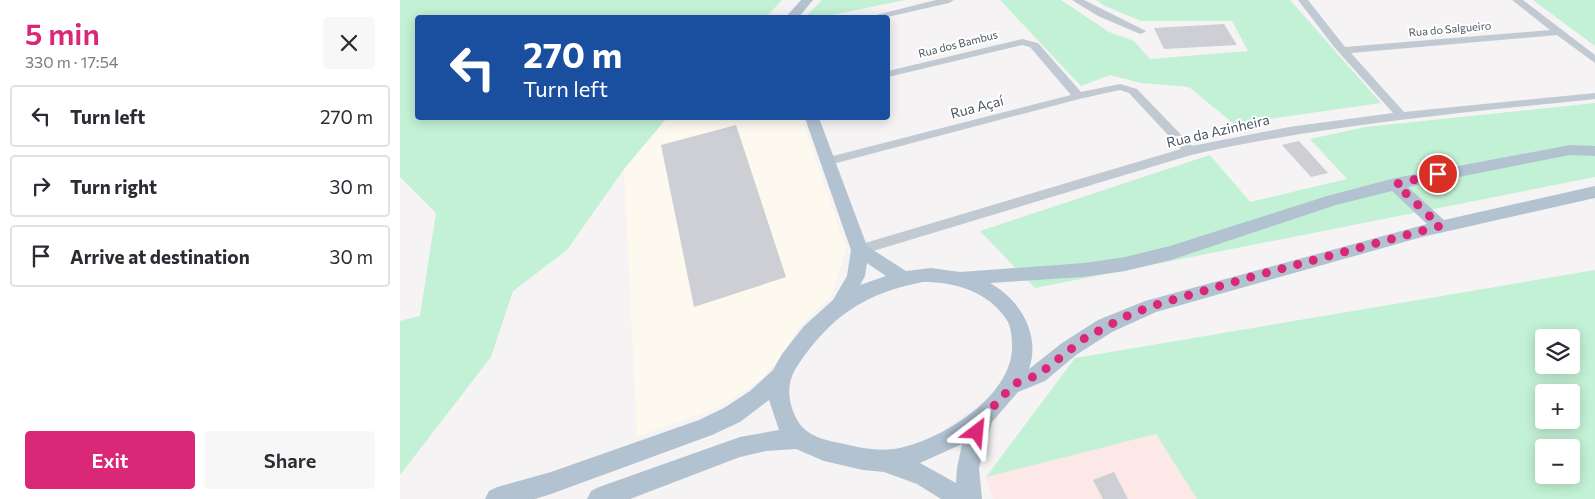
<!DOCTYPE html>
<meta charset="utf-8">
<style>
body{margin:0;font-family:Commissioner,sans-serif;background:#f7f7f7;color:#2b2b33;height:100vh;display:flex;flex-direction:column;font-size:19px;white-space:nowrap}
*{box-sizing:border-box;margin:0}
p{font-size:16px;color:#7c7c81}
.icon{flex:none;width:28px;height:28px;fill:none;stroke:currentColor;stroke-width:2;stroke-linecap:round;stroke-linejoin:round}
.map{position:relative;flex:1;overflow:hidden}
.panel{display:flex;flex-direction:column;background:#fff;width:400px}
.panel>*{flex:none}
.hud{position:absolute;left:15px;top:15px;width:475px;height:105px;border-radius:5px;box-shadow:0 2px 12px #0003;background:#1a4fa0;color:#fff;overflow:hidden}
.controls{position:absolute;left:1135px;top:329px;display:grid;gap:10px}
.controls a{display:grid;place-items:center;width:45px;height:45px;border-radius:5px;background:#fff;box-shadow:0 2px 12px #0003;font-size:25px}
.pin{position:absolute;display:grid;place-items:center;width:42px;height:42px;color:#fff;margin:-21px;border:2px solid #fff;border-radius:50%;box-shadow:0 1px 5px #0007}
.me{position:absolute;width:55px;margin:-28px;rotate:29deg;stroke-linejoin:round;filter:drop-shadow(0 0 4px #0008)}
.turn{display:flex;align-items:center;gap:18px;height:105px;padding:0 25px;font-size:22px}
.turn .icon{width:65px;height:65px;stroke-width:2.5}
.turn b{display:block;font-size:35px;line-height:42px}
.round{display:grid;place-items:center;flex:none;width:52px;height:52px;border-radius:5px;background:#f7f7f7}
.headline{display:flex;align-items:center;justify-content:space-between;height:85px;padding:0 25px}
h1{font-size:30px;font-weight:600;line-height:38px;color:#db2777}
.button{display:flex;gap:10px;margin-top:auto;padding:10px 25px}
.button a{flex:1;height:58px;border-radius:5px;background:#db2777;color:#fff;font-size:20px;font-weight:600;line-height:58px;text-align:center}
.button a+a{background:#f7f7f7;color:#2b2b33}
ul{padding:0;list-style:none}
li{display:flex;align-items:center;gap:15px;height:62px;margin:0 10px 8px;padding:0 15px;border:2px solid #e1e1e2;border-radius:5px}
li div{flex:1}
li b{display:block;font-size:19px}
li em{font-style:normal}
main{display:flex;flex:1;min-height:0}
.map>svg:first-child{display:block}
</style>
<main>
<section class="panel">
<div class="headline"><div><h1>5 min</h1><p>330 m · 17:54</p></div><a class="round"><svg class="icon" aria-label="close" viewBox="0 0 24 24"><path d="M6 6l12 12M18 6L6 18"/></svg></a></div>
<ul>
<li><svg class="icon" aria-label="left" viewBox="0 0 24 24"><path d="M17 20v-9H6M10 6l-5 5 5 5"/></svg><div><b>Turn left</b></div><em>270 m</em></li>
<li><svg class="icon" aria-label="right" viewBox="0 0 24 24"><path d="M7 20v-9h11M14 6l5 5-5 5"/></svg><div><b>Turn right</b></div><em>30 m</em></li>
<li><svg class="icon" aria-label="arrive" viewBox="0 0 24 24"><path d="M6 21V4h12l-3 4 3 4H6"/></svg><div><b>Arrive at destination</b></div><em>30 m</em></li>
</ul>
<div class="button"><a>Exit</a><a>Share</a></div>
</section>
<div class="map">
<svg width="1195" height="499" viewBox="0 0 1195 499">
<rect width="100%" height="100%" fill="#f5f3f3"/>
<path fill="#fdf9ef" d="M267,118H402L446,248L432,295L399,328L382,355L362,379L318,407L237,437L224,169Z"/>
<path fill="#fce8e6" d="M757,434L797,499H593L586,477Z"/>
<g fill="#c3f1d5" fill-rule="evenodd">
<path d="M0,0H382L365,18H18V118H267L224,169L167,250L113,291L91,357L0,475V321L20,316L36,213L0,177Z"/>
<path d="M422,0H505L422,17H405Z"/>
<path d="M600,0H661L709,32L734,41L750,59L848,51L832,21H741L705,6L696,0H890L981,103L834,124L789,87L741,83L710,75L681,86Z"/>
<path d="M1133,0H1195V46Z"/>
<path d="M1195,103V177L635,288L580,231L810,155L850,202L947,179L910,139L965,127Z"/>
<path d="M1195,270V499H797L756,434L586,477L675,358ZM1144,338H1171V365H1144ZM1144,392H1171V420H1144ZM1144,448H1171V475H1144Z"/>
</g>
<g fill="#cdcfd5">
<path d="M824,24L837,45L764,49L754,28Z"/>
<path d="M336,125L386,277L294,307L261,145Z"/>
<path d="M899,141L928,173L911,177L882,145Z"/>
<path d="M714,472L728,499H703L693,480Z"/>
</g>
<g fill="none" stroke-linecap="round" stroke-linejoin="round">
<g fill="#c1cad2" fill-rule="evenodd">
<path d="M536,0H554L549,3L483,18H464Z"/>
<path d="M672,0H684L746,31L741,34L738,33L698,16Z"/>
<path d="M898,0H908L945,47L1150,30L1112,0H1123L1195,55V63L1157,35L951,53L1004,112L1195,93V99C1059,113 924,125 791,155L460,255L455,254L453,250L455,246L781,149L729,93L720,90L679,99L429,165L425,164L423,161L425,158L671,95L630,47L622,45L488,77V71L622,39L638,43L681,92L720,84L737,89L792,146L889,127L993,113L935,48Z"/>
</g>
<g fill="#b3c2d1" fill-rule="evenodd">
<path d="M401,0H413L398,18H385Z"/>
<path d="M405,118H419L467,246L506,271L531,268L560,272L684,263L725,257L770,246L927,196L995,178L1170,145L1195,146V156L1170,155L1008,187L1044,220L1195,186V198L1022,237L756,312L712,332L676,355L645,381L618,392L592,422L579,468L582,499H541L517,484L484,472L463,470L424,461L396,449L366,451L340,457L230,499H187L191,491L199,487L340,437L379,430L369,400L340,422L312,435L151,494L135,499H85L89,491L97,487L151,472L299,420L324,408L350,391L373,370L382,354L404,326L433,300L447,276L451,250ZM992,191L1027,224L745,301L698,320L662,343L629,369C641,334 620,300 590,283L684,277L725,271L771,260L936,205ZM467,263L486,276L460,285L465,276ZM523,282C556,282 590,292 608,322C611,329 612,337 612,345C614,395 543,439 500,448C479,452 461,448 440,443C419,439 401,434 393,411C387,395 388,379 398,365C431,316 465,293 523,282ZM562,444L557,468L556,483L520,463Z"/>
</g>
</g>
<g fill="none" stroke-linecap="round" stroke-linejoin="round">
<path stroke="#db2777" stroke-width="9" stroke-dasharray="0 16.2" d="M577,432L582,419L614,384L638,375L685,338L727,316L752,306L851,277L1040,226L996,184L1038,174"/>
</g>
<g text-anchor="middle" stroke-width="4" stroke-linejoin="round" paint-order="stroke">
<g font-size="11" fill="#4a5661" stroke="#fff">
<text transform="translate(1050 29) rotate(-5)" y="4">Rua do Salgueiro</text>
<text transform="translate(558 44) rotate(-14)" y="4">Rua dos Bambus</text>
</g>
<g font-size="14" fill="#4a5661" stroke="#fff">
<text transform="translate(577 107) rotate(-15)" y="5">Rua Açaí</text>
<text transform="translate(818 131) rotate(-13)" y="5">Rua da Azinheira</text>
</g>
</g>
</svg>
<div class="controls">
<a><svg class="icon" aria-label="layers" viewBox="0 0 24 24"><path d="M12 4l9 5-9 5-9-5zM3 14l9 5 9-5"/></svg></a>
<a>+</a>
<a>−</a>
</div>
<div class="pin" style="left:1038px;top:174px;background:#d93025"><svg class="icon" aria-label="arrive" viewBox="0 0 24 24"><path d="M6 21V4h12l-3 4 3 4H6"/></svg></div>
<svg class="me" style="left:577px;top:432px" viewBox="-20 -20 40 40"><path d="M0-17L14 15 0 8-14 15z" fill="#db2777" stroke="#fff" stroke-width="4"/></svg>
<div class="hud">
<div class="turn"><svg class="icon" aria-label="left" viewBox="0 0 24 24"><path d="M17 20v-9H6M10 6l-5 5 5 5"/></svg><div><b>270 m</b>Turn left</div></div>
</div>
</div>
</main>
